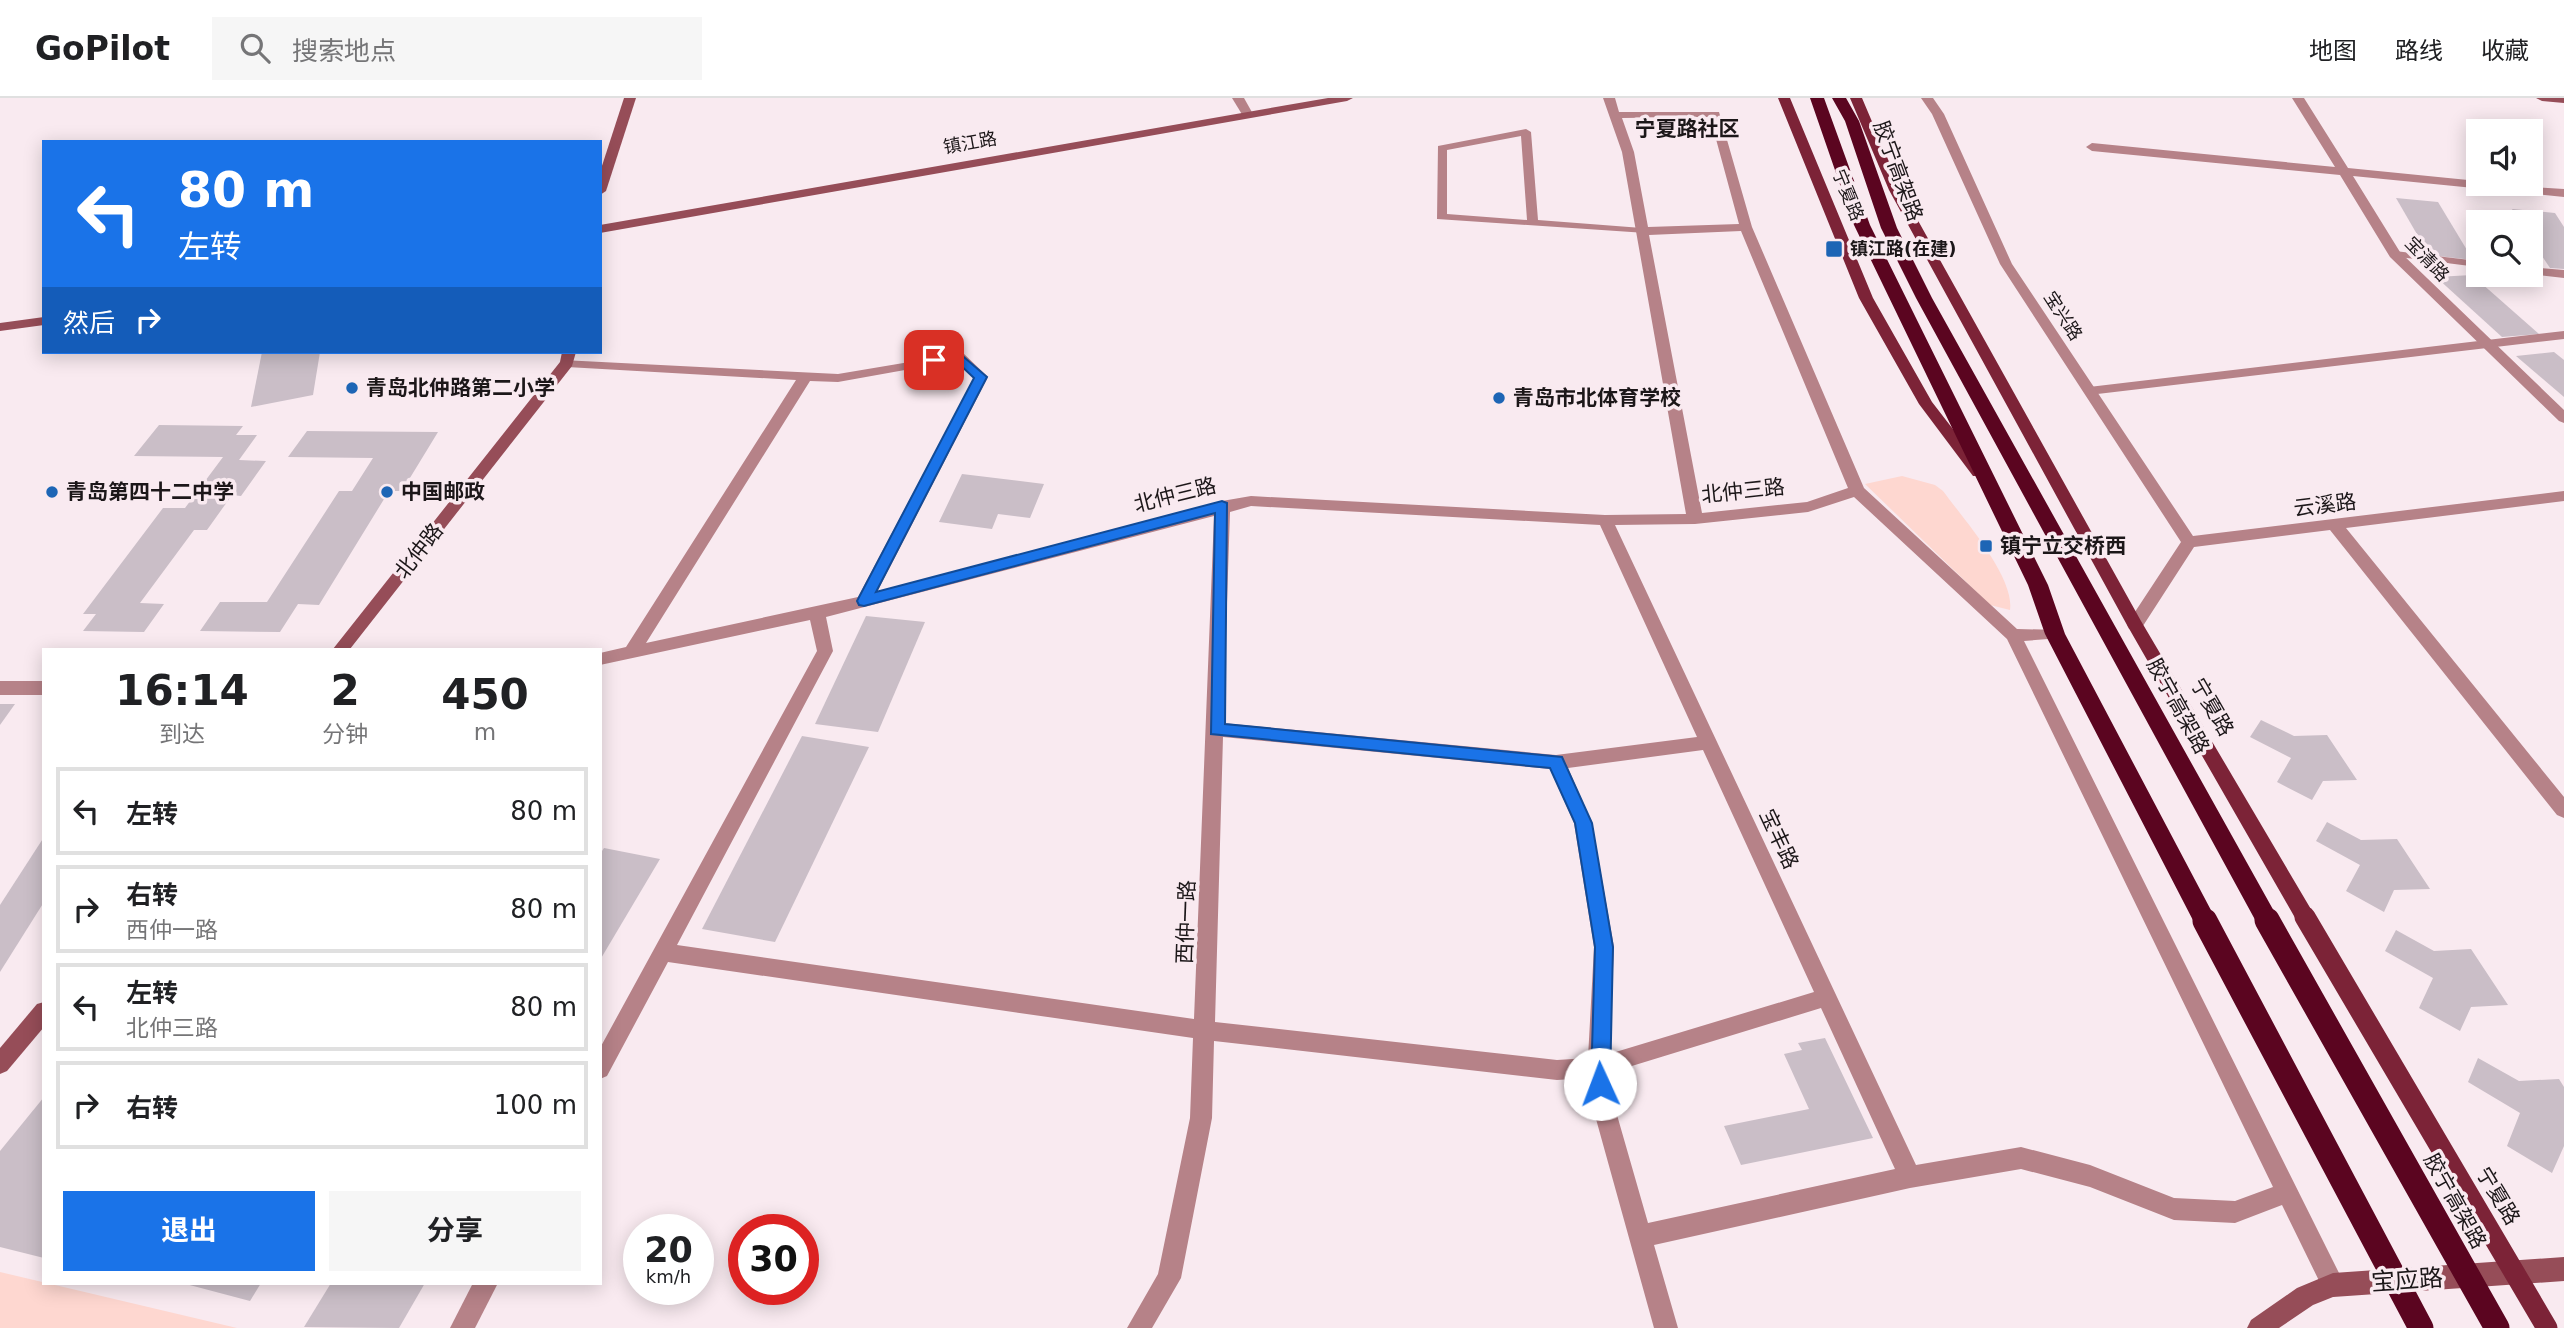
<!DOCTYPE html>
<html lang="zh">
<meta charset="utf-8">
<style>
body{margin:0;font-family:"DejaVu Sans","Noto Sans SC",sans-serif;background:#f6f6f6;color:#202124;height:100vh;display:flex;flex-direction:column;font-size:26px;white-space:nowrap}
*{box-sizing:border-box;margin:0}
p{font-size:23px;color:#757577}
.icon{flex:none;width:38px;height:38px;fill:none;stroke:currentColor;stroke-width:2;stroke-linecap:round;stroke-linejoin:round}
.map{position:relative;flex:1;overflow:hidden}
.details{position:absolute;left:42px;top:550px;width:560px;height:637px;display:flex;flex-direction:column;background:#fff;border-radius:0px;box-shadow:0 4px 18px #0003}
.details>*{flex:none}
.banner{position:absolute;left:42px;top:42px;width:560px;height:214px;border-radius:0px;box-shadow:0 4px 18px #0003;background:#1a73e8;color:#fff;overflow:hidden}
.buttons{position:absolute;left:2466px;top:21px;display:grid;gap:14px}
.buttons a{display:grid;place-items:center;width:77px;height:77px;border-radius:0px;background:#fff;box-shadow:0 4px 18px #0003;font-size:35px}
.speed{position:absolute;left:623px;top:1116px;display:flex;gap:14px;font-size:35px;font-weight:700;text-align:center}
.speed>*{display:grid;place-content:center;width:91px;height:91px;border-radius:50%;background:#fff;box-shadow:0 4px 18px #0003;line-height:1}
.speed small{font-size:18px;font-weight:400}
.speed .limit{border:10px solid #d22;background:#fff;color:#111}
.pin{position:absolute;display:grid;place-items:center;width:60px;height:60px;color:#fff;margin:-30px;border-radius:14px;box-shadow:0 4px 10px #0006}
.me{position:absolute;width:77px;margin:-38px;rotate:358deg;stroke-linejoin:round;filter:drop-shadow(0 0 5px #0008)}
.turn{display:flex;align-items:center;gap:24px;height:147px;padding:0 21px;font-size:32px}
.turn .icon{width:91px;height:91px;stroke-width:2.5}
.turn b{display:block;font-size:49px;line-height:60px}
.then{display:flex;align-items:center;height:66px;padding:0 21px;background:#0003;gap:14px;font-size:26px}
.eta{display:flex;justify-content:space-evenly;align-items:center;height:119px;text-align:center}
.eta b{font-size:42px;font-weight:700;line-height:49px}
.cta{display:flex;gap:14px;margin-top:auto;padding:14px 21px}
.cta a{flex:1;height:80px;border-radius:0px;background:#1a73e8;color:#fff;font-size:28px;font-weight:700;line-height:80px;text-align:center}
.cta a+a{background:#f6f6f6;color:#202124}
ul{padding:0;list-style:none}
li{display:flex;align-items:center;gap:21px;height:88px;margin:0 14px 10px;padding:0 7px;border:4px solid #e0e0e0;border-radius:0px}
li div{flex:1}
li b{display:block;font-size:26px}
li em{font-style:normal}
header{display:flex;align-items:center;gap:42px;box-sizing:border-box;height:98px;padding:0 35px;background:#fff;border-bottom:2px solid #e0e0e0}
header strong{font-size:33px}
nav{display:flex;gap:38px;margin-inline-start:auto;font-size:24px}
.search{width:490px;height:63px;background:#f6f6f6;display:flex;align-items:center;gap:18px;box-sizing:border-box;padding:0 24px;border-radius:0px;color:#757577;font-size:26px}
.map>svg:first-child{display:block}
</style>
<header>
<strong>GoPilot</strong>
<div class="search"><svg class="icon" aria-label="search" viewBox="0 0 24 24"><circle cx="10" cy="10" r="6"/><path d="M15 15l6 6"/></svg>搜索地点</div>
<nav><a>地图</a><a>路线</a><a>收藏</a></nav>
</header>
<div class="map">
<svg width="2564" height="1230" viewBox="0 0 2564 1230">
<rect width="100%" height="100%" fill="#f9eaf0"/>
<g fill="#fed7d0">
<path d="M1902,378L1935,387L1943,393C1962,419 2015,479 2010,512L1990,507L1865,386Z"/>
<path d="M0,1174L237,1230H0Z"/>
</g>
<g fill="#cabec7">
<path d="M2396,100L2438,104L2473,162L2429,157Z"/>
<path d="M2512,111L2555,115L2564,129V171L2550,170L2530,140V124H2520Z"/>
<path d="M2472,177L2539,236L2502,239L2436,179Z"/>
<path d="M262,254H320L313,297L251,309Z"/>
<path d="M2554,254L2564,262V299L2516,258Z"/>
<path d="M159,327L243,328L236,337H257L239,362L266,363L241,398L232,397L207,432H194L140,505L164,506L144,534L83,533L96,516H83L163,410H185L223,359L134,358Z"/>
<path d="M307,333L438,334L402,393H389L319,507L298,506L280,534L200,533L220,504H267L339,393H352L373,360L288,359Z"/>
<path d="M962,376L1044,386L1030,420L998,416L992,431L939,424Z"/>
<path d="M866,518L925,524L878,634L815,626Z"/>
<path d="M0,606H15L0,627Z"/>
<path d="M2261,622L2294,638L2327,637L2357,682L2323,683L2312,702L2277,684L2291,660L2250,639Z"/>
<path d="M802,638L869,649L775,844L702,831Z"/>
<path d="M2327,724L2361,742L2397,741L2430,791L2394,792L2384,814L2346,793L2360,767L2316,743Z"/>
<path d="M44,739V804L0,874V807Z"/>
<path d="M604,750L660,761L600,862V756Z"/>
<path d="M2396,832L2434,853L2471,851L2508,907L2471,909L2460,933L2419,910L2433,880L2385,853Z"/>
<path d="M1825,940L1873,1040L1741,1067L1724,1028L1809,1011L1784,956L1802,952L1798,945Z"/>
<path d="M2478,960L2519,983L2559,981L2564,989V1048L2552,1075L2507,1048L2520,1015L2468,984Z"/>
<path d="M44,999V1160L0,1149V1053Z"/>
<path d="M182,1185H261L250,1203Z"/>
<path d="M331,1185H425L399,1230L304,1229Z"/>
</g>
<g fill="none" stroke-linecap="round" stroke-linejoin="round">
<g fill="#b68288" fill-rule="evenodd">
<path d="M1526,31L1531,34L1538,122L1642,130L1646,131V135L1437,121L1438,48ZM1521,38L1527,122L1447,116V52Z"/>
<path d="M2395,153L2478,163V169L2391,158V154Z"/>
<path d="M2530,169L2564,172V180L2530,176Z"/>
<path d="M2564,233V241L2089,297L2083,293L2089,289Z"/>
</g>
<g fill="#b68288" fill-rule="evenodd">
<path d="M1232,0H1244L1253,16L1251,18H1243Z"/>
<path d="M1603,0H1615L1619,14H1719L1752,129L1864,390L2017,531L2061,532L2063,536L2061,540L2024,543L2341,1179L2345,1187L2341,1195L2333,1199L2325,1195L2282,1107L2235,1125L2174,1122L2090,1089L2021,1071L1910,1090L1654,1147L1678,1230H1654L1591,1003L1589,980L1557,982L1214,943L1212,1020L1181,1180L1152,1230H1127L1158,1176L1190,1020L1193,940L668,864L607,978L600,981V950L817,553L810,522L600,567V555L626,549L796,282L567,269L560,265L562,262L838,276L963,255L988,279L877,494L1215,407L1222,403L1251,398L1605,417L1686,416L1622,54ZM1710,19L1739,126L1648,129L1634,54L1622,20ZM1741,133L1848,390L1807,404L1702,415L1649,137ZM955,263L974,280L858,499L646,545L810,283L838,284ZM1854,399L2007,541L2273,1089L2235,1103L2174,1100L2090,1067L2021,1049L1916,1067L1615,427L1695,426L1808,414ZM1251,408L1600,427L1697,639L1556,657L1223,625L1230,414ZM1214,418L1194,921L677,847L833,553L826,519ZM1223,639L1550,671L1574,725L1594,849L1588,960L1557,962L1215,924ZM1703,652L1814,894L1609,956L1614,849L1592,725L1568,670ZM1821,910L1895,1071L1648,1125L1613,1003L1609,975Z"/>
<path d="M1921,0H1933L1944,16L2012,166L2193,438L2564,393V403L2346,430L2564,699V720L2557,717L2330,432L2194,449L2141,531H2129L2127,527L2129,523L2181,444L2000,166L1932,16Z"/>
<path d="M2292,0H2304L2348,70L2478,83V86L2564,91V99L2353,78L2400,154L2564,312V325L2559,323L2390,159L2340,77L2092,53L2086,49L2092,45L2335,69Z"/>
<rect x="0" y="583" width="44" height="14"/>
<path d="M473,1185H498L475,1230H450Z"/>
</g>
<g fill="#964d58" fill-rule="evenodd">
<path d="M624,0H636L606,93L600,97V74Z"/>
<path d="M1328,0H1353L1347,3L600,135V127Z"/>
<path d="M2536,0H2564V5L2542,3Z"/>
<path d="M44,219V227L0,233V225Z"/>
<path d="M562,254H576L572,268L350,551H333L560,264Z"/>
<path d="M44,904V929L7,973L0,976V950L37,906Z"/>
<path d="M2564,1159V1183L2333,1199L2313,1207L2279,1230H2247L2251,1222L2297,1190L2333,1175Z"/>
</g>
<g fill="#7c2337" fill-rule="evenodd">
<path d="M1778,0H1790L1873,200L1932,304L1983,370L1986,374L1983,378H1973L1919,306L1859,200Z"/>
<path d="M1850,0H1862L1901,92L2141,523L2312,813L2315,819L2312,825L2305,827L2298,825L2127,527L1889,92Z"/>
</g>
<g fill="#5b0520" fill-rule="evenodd">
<path d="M1810,0H1824L1870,127L2048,487L2065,536L2213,816L2217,823L2213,830L2205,833L2197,830L2045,536L2028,487L1854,127Z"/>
<path d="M1832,0H1846L1859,23L1897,130L1932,200L2275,815L2279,822L2275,829L2267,832L2259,829L1916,200L1881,130L1845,23Z"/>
</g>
<path stroke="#7c2337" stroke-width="21" d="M2305,819L2547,1230"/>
<g stroke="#5b0520" stroke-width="25">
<path d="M2267,822L2497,1230"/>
<path d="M2205,823L2421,1230"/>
</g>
</g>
<path fill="#1a73e8" stroke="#114b97" stroke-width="2" d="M958,254L987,279L876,494L1222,403L1227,405L1225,626L1562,659L1592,725L1613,849L1610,986L1607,992L1600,995L1594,992L1591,986L1595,849L1575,725L1550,670L1211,636L1215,415L864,508L859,507L857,503L974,280L955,262L934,266L928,262Z"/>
<g fill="#1d65b5" stroke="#f9eaf0" stroke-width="2.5">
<rect x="1825" y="142" width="18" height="18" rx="3.5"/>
<circle cx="352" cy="290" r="7"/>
<circle cx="1499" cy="300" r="7"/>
<circle cx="52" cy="394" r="7"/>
<circle cx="387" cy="394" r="7"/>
<rect x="1979" y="441" width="14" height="14" rx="3.5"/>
</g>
<g text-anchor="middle" stroke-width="7" stroke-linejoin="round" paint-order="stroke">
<g font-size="18" fill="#1c1719" stroke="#f9eaf0">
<text transform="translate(970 45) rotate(-10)" y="6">镇江路</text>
<text transform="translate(1848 97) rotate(68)" y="6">宁夏路</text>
<text transform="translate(2427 161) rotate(46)" y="6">宝清路</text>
<text transform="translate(2063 218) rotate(57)" y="6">宝兴路</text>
</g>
<g font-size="18" font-weight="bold" fill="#1c1719" stroke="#f9eaf0" text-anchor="start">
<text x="1850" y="157">镇江路(在建)</text>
</g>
<g font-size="21" font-weight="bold" fill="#1c1719" stroke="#f9eaf0">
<text x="1687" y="38">宁夏路社区</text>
</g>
<g font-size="21" fill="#1c1719" stroke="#f9eaf0">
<text transform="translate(1898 73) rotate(70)" y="7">胶宁高架路</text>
<text transform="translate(1743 393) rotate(-6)" y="7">北仲三路</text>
<text transform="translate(1175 397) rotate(-14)" y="7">北仲三路</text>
<text transform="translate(2325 407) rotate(-7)" y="7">云溪路</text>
<text transform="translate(419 453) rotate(-52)" y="7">北仲路</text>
<text transform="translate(2178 608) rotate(61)" y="7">胶宁高架路</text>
<text transform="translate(2212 609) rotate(60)" y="7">宁夏路</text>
<text transform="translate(1779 741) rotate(65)" y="7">宝丰路</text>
<text transform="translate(1186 824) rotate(-88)" y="7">西仲一路</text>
<text transform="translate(2498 1098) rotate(59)" y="7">宁夏路</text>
<text transform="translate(2455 1103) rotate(61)" y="7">胶宁高架路</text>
</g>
<g font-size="21" font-weight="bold" fill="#1c1719" stroke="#f9eaf0" text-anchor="start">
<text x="366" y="297">青岛北仲路第二小学</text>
<text x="1513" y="307">青岛市北体育学校</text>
<text x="66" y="401">青岛第四十二中学</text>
<text x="401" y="401">中国邮政</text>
<text x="2000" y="455">镇宁立交桥西</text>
</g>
<g font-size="24" fill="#1c1719" stroke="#f9eaf0">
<text transform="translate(2407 1182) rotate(-4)" y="8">宝应路</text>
</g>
</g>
</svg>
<div class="buttons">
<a><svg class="icon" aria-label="sound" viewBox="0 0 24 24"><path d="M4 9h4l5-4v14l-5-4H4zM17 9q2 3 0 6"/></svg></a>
<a><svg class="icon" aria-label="search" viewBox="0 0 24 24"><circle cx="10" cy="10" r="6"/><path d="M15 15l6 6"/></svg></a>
</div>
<div class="speed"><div>20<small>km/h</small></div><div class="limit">30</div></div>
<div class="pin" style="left:934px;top:262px;background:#d93025"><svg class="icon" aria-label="arrive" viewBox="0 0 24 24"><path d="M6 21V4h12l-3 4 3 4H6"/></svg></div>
<svg class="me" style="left:1600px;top:986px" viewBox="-20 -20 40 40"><circle r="19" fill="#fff"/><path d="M0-13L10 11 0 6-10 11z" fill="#1a73e8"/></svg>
<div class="banner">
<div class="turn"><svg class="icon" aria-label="left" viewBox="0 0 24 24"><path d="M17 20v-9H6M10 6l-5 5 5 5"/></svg><div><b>80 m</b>左转</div></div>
<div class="then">然后<svg class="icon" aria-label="right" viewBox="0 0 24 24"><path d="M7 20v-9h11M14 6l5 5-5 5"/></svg></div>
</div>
<section class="details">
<div class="eta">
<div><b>16:14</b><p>到达</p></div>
<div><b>2</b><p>分钟</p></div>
<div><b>450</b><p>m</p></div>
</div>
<ul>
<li><svg class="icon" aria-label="left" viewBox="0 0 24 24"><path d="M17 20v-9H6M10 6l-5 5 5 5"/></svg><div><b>左转</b></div><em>80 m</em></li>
<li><svg class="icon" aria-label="right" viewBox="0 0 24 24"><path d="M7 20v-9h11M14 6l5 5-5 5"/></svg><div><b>右转</b><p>西仲一路</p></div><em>80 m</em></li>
<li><svg class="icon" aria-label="left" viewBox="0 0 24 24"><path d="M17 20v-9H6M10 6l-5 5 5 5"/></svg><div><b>左转</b><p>北仲三路</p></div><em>80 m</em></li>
<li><svg class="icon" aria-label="right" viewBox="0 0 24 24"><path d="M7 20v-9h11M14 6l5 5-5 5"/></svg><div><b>右转</b></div><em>100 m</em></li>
</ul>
<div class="cta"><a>退出</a><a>分享</a></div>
</section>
</div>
